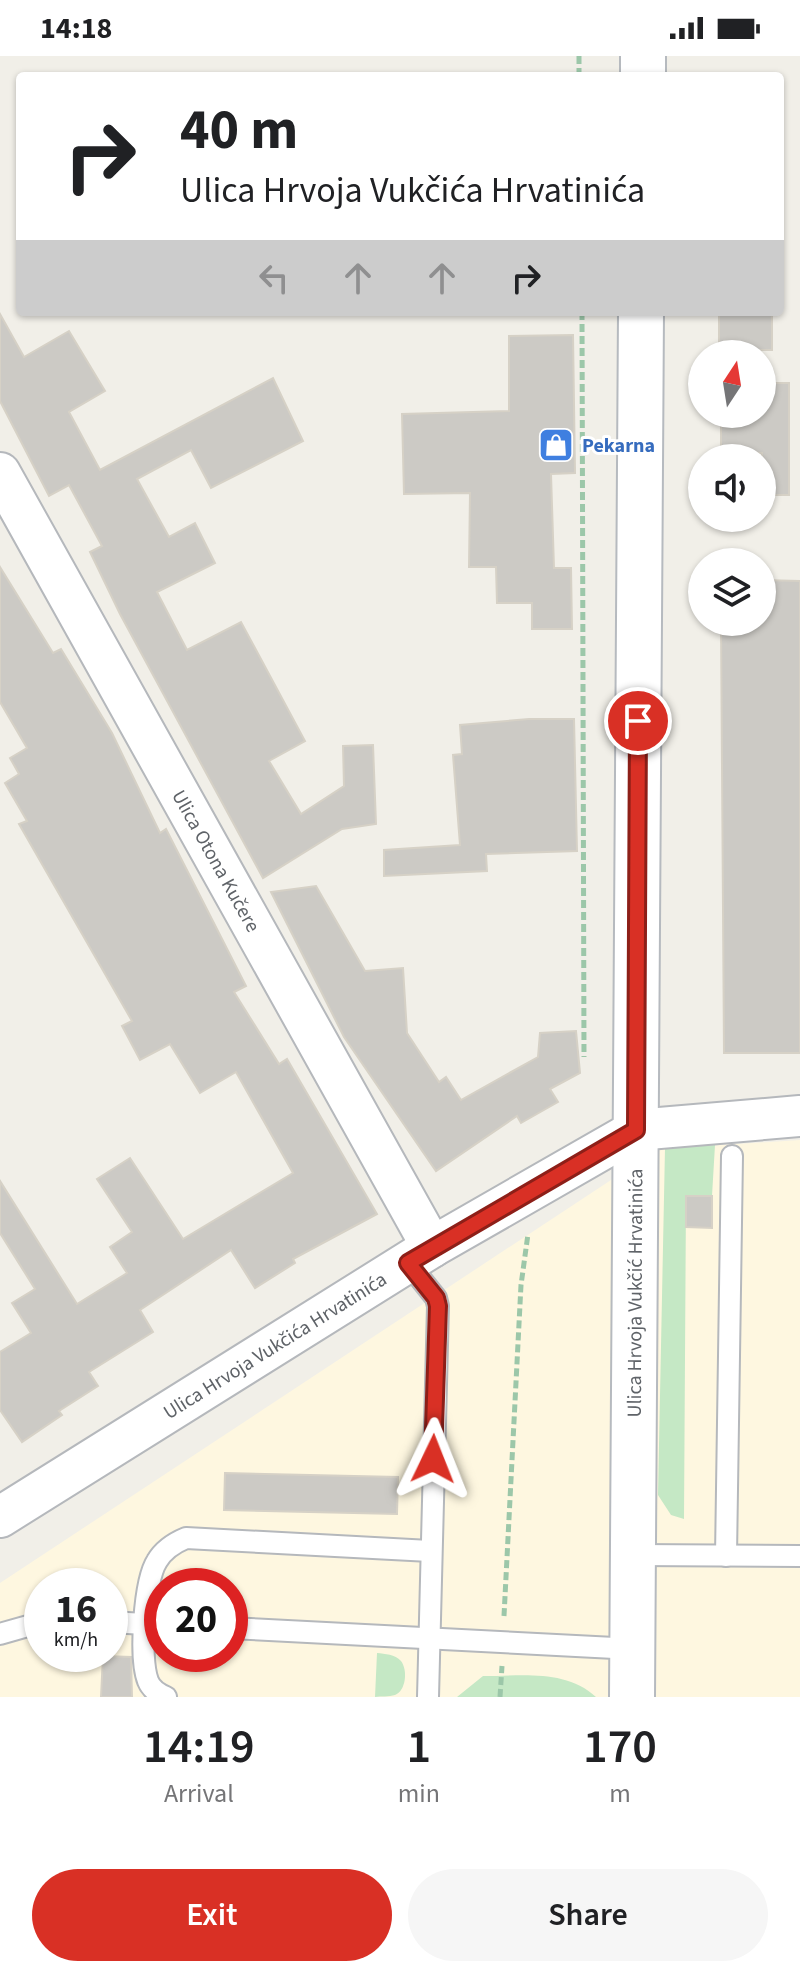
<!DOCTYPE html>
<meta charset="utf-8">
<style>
body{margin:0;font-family:"Source Sans 3",sans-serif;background:#f6f6f6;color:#202124;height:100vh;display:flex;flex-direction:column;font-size:30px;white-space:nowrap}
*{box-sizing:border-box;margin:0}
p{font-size:26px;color:#757577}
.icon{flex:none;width:44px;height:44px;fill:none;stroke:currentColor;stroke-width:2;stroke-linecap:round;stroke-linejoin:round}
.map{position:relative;height:1641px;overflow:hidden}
.panel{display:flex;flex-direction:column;background:#fff;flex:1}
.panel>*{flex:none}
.guide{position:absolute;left:16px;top:16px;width:768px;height:244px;border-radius:8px;box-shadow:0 2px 6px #0004;background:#fff;color:#202124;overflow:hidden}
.needle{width:52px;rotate:12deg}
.controls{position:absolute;left:688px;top:284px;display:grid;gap:16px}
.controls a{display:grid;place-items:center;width:88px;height:88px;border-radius:50%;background:#fff;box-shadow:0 2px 6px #0004;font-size:40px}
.speed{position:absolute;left:24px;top:1512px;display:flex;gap:16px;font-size:40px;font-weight:700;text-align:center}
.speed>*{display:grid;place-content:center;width:104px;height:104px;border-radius:50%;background:#fff;box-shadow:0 2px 6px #0004;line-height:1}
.speed small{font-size:20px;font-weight:400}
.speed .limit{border:12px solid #d22;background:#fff;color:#111}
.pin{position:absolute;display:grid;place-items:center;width:68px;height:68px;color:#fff;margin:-34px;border:4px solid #fff;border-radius:50%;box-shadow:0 2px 8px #0007}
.me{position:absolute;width:88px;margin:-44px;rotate:2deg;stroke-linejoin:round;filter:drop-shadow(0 0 6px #0008)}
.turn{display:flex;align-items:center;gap:28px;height:168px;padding:0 32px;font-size:36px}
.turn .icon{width:104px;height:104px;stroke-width:2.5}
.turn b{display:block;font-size:56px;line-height:68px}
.lanes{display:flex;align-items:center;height:76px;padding:0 32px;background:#0003;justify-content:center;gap:40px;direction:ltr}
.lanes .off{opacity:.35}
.eta{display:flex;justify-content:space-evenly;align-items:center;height:136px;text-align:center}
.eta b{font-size:48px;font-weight:600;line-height:56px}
.cta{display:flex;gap:16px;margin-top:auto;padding:16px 32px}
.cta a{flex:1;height:92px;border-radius:48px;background:#d93025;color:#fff;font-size:32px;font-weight:600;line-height:92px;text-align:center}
.cta a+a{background:#f6f6f6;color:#202124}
.status{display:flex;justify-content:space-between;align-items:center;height:56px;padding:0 40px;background:#fff;direction:ltr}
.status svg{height:22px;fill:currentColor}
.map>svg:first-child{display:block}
</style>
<div class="status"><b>14:18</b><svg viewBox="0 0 49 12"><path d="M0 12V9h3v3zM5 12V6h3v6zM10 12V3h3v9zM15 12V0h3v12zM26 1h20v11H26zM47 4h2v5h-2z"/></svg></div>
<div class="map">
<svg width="800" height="1641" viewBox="0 0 800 1641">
<rect width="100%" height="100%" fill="#f1efe8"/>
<path fill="#fef7e0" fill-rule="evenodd" d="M800,1084V1641H0V1527L658,1093ZM42,1530H110V1598H42ZM162,1530H230V1598H162Z"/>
<g fill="#c5e8c5">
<path d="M715,1089L712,1140L686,1141L684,1463L671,1459L658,1439L665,1092Z"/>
<path d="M377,1597C385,1598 395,1598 401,1605C408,1614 406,1635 395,1639C389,1641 381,1640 375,1641Z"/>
<path d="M483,1620C522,1620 566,1613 596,1641H457Z"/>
</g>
<g fill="#cccac5" stroke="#d6d1c6" stroke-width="2">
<rect x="719" y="256" width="53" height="38"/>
<path d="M0,258L24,301L69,275L105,335L69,356L100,414L273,322L303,385L211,432L191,394L137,423L169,481L195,467L215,507L157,536L187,594L241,566L305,685L269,705L301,758L344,730L343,690L373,689L376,768L342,773L263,822L120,558L90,496L102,490L69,429L49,440L0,345Z"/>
<path d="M573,279L575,417L551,418L554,512H571L572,573H532V547H497L496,511H469L470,437L404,438L402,358L509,355V280Z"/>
<path d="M762,327H789V439H762V397H721V358H762Z"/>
<path d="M0,511L53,597L61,593L112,677L160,777L166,773L246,930L234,936L279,1008L287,1003L377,1158L293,1203L295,1207L255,1232L231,1194L140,1254L153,1276L89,1316L98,1330L59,1355L62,1359L22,1386L0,1354V1296L31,1277L12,1247L35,1233L0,1177V1125L77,1248L127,1217L110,1191L132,1176L97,1123L130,1102L183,1183L293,1117L236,1016L200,1037L170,988L140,1004L122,970L132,965L19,768L27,765L5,727L19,718L10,702L27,692L0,646Z"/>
<path d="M762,524L800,525V997H724L721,566H762Z"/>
<path d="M529,663H574L577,795L486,798L487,815L384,820V794L460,789L453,699L462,698L460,669Z"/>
<path d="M316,830L365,915L403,912L407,977L439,1026L446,1021L461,1044L538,1001L540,977L576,975L580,1017L550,1033L558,1046L521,1067L517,1060L436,1115L344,981L271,836Z"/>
<path d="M686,1140H712V1172L686,1171Z"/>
<path d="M225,1417L398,1421L397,1458L224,1454Z"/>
<path d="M103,1600L131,1601L132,1641H101Z"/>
</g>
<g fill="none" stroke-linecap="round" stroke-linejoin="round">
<g stroke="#b5b8bc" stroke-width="24">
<g id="lane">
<path d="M408,1207L436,1242L438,1250L428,1641"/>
<path d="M634,1499L800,1500"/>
<path d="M726,1500L732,1100"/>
<path d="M110,1566L162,1569"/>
<path d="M230,1572L634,1593"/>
<path d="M0,1578L42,1566"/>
<path d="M166,1641C159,1638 151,1633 148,1625C139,1602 144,1525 157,1505C164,1493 174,1487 186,1482L430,1495"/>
</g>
</g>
<g stroke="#b5b8bc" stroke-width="44">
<g id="street">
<path id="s1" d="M0,417L432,1191"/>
<path id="s2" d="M0,1461L432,1191L636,1074L800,1060"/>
</g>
</g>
<g stroke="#b6babf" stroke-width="48">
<g id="secondary">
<path d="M643,20V0"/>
<path id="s3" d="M632,1641L641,256"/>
</g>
</g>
<g stroke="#9cc7a9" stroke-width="5" stroke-dasharray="8 4" stroke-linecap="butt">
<path d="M579,0V20"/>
<path d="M582,256L584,1001"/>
<path d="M504,1560L521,1229L528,1178"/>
<path d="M500,1641L502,1610"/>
</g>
<use href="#lane" stroke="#fff" stroke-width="20"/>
<use href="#street" stroke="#fff" stroke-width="40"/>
<use href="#secondary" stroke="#fff" stroke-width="44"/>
</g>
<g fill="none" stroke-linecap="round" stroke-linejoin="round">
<g stroke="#8d1f18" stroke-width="20">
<path id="route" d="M433,1403L438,1250L436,1242L408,1207L636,1074L638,665"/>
</g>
<use href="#route" stroke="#d93025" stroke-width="14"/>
</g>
<defs>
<g id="shop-square" transform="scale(1.8)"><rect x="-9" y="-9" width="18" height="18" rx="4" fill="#3f7fe0" stroke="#fff"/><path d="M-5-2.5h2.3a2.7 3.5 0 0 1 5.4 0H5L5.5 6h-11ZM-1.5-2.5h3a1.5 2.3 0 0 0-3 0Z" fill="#fff"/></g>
</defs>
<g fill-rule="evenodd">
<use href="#shop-square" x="556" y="389"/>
</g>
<g text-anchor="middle" stroke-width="6" stroke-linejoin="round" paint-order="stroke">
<g font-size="20" font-weight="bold" fill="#366cbe" stroke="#fff" text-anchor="start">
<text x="582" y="396">Pekarna</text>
</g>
<g font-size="20" fill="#5f6368" stroke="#fff">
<text dy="7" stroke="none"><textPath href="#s1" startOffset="444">Ulica Otona Kučere</textPath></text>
<text dy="7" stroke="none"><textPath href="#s3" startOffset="404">Ulica Hrvoja Vukčić Hrvatinića</textPath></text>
<text dy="7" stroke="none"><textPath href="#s2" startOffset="324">Ulica Hrvoja Vukčića Hrvatinića</textPath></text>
</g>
</g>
</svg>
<div class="controls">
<a><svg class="needle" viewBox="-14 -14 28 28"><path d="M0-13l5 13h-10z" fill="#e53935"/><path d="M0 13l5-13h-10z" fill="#757577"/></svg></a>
<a><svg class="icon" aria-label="sound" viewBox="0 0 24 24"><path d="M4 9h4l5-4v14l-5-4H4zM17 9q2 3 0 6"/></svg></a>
<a><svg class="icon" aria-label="layers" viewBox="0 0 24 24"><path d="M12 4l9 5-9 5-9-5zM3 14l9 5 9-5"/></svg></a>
</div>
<div class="speed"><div>16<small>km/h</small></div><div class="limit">20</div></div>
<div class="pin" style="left:638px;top:665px;background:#d93025"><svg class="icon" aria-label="arrive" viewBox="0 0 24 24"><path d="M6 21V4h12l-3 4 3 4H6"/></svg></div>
<svg class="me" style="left:433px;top:1403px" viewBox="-20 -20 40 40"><path d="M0-17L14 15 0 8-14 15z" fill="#d93025" stroke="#fff" stroke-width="4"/></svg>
<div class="guide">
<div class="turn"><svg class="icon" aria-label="right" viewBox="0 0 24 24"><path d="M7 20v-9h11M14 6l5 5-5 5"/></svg><div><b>40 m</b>Ulica Hrvoja Vukčića Hrvatinića</div></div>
<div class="lanes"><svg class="icon off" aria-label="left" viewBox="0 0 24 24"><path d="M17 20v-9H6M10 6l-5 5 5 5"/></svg><svg class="icon off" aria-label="ahead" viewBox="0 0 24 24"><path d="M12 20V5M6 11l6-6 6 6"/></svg><svg class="icon off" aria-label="ahead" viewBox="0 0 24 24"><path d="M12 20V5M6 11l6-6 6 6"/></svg><svg class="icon" aria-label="right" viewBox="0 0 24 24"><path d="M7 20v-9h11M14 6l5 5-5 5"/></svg></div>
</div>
</div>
<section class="panel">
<div class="eta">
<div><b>14:19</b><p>Arrival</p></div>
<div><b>1</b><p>min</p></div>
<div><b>170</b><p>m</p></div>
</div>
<div class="cta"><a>Exit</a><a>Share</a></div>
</section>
